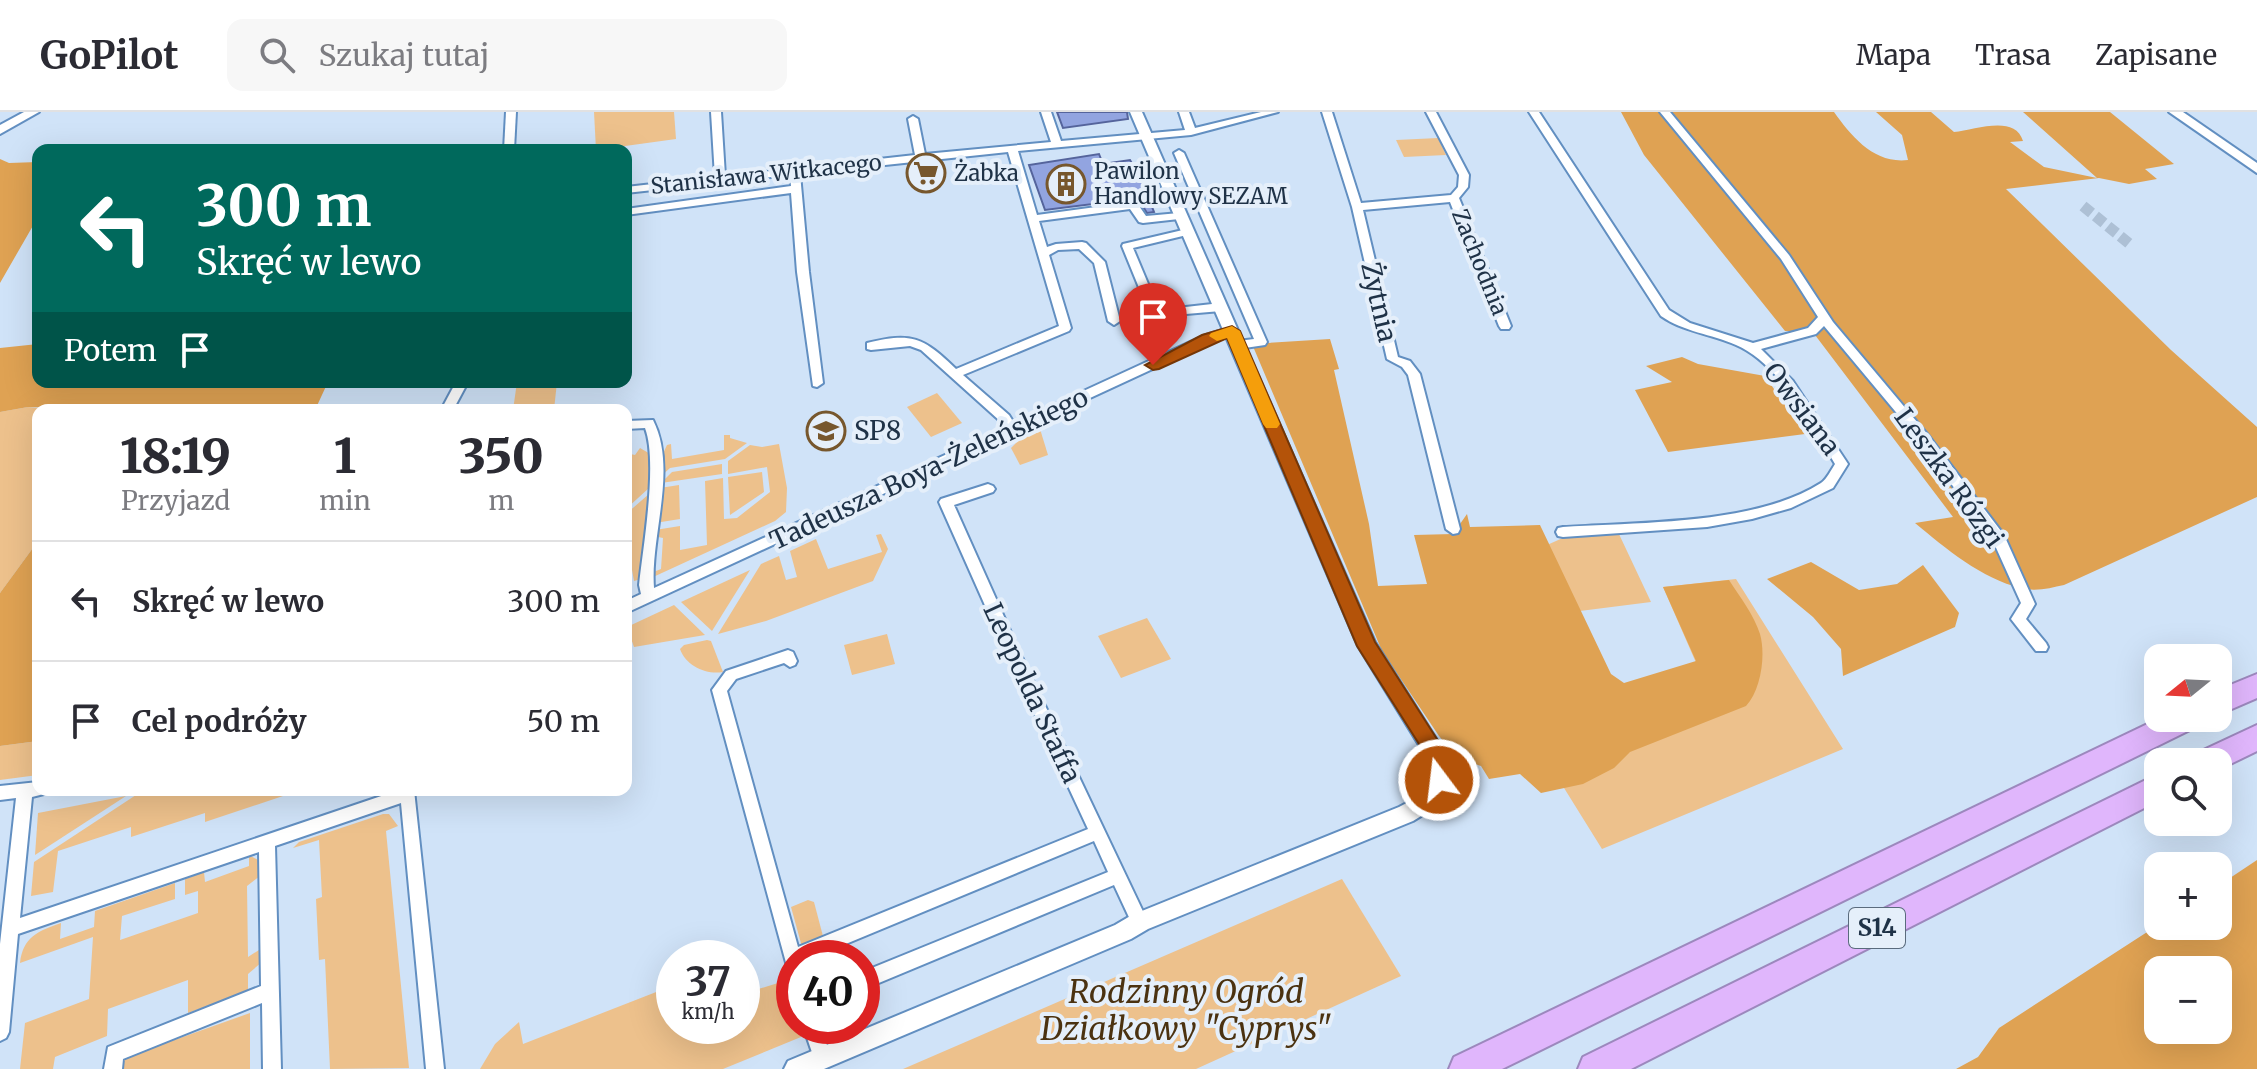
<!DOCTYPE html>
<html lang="pl">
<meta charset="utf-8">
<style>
body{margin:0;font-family:Merriweather,serif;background:#f7f7f7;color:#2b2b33;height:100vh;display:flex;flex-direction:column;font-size:30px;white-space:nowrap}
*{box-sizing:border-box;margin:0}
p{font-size:26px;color:#7c7c81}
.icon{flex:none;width:44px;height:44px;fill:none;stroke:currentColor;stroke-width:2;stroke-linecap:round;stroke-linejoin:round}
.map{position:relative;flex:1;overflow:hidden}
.panel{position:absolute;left:32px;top:292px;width:600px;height:392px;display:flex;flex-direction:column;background:#fff;border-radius:16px;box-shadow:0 8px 32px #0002}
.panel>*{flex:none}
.banner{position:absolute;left:32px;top:32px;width:600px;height:244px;border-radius:16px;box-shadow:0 8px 32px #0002;background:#00695c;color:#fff;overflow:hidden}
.needle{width:52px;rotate:252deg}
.tools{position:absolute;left:2144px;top:532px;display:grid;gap:16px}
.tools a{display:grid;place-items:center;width:88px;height:88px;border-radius:16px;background:#fff;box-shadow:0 8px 32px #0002;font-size:40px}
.speed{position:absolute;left:656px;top:828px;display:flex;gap:16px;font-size:40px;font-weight:700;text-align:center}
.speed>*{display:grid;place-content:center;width:104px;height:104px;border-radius:50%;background:#fff;box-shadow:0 8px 32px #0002;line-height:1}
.speed small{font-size:20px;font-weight:400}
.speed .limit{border:12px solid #d22;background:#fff;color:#111}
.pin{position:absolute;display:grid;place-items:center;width:68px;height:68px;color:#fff;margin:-82px -34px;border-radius:50% 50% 50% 0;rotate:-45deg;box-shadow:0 0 8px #0007}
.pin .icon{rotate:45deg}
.me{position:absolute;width:88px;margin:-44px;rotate:345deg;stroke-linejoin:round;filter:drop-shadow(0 0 6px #0008)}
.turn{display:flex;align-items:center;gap:28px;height:168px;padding:0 32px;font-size:36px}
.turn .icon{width:104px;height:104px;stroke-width:2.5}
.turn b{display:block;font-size:56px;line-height:68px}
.then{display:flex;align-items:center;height:76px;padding:0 32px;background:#0003;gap:16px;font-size:30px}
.eta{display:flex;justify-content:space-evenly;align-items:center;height:136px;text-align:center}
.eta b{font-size:48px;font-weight:800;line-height:56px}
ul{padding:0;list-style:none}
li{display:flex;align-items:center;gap:24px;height:120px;padding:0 32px;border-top:2px solid #e1e1e2}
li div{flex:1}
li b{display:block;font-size:30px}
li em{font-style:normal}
header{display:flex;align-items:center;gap:48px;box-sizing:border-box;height:112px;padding:0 40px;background:#fff;border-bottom:2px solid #e1e1e2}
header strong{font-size:38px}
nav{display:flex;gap:44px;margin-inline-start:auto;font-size:28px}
.search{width:560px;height:72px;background:#f7f7f7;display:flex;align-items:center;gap:20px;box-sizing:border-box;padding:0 28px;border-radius:16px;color:#7c7c81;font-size:30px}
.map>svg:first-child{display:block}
</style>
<header>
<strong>GoPilot</strong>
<div class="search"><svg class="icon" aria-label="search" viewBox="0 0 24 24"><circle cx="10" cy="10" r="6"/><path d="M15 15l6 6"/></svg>Szukaj tutaj</div>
<nav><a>Mapa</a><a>Trasa</a><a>Zapisane</a></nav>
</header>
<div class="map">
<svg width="2257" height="957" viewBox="0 0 2257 957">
<rect width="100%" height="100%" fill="#d0e3f8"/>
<g fill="#edc18c">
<path d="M594,0H674L676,27L596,38Z"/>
<path d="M1438,26L1446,43L1404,45L1396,28Z"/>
<path d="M517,270H557L554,298H513Z"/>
<path d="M937,281L962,311L931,325L907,295Z"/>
<path d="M28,295L67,298H38V429L0,481V300Z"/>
<path d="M1040,317L1048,343L1020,353L1011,336L1021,326Z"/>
<path d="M724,323H730V326L747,331L725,347L670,356L659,366L660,348L667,333L671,332L672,347L724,338Z"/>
<path d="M779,332L787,376L786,400L775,409L651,466V461L661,457L663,426L653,424L655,418L680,414V438L707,433L705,369L723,366L724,407L737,406L770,380L767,355L728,362V349L750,333L762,335Z"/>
<path d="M640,336L652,343L649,376L626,397V341L635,343Z"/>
<path d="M722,352V362L661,371L672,360Z"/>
<path d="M762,360L764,380L730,403L728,365Z"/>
<path d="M679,373L680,407L655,411L660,376Z"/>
<path d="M649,382L641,467L634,469L631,452L626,453V402Z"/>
<path d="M1618,420L1651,490L1580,499L1616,581L1697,553L1663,475L1736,467L1843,637L1602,737L1546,647L1529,441L1565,425Z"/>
<path d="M881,422L888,437L873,469L766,509L718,522L761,452L779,444L786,468L797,465L790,439L816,427L828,457L882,440L876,423Z"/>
<path d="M750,458L712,519L681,490Z"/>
<path d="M674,493L705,523L634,535L627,515Z"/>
<path d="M1147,506L1171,547L1121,566L1098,524Z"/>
<path d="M887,522L895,552L852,563L844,533Z"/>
<path d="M707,528L711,529L723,560C706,563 686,554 680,537L684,533Z"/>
<path d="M38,629V663L0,668V634Z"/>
<path d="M155,678H286V683L205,710V701L131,725V715L58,739L53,780L31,784L34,750L136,683Z"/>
<path d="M126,684L35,743L38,701Z"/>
<path d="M383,702H389L398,714L386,719L409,956L330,957L325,847L319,848L316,787L322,785L319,728L293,736L299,730Z"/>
<path d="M249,743L258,748L260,764L247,774L248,845L262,836V850L248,862V879L188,901V868L108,897L107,924L55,945L53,957H20L25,911L89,887L93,825L20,851C23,825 38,819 61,811L60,827L94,815L95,799L175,771V787L122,804L120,828L198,801V779L185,783V767L204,760L205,770L249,754Z"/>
<path d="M1342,767L1401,864L1196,957H903Z"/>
<path d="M808,788L814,790L824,828L802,835L791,795Z"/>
<path d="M778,871L788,875L793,891L781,895L785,908L794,905V914H800L801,925L723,957H480L495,932L519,910L523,932L669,875L674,914H742V882Z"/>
<path d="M250,901V957H116L123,944L135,942Z"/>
</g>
<g fill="#dfa253" fill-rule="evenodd">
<path d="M1621,0H1834C1852,25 1874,52 1908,48L1902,23L1876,0H1931L1954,20C1975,18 2015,2 2023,29L2010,30L2044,55L2097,66L2023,0H2110L2174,52L2145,57L2157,67L2129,72L2099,66L2006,77L2171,238L2257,315V385L2064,473C2050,476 2036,480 2021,476C1982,467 1945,436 1915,411L1953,405L1812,219H1785L1644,43Z"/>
<path d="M0,47L9,51L38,50V105L0,171Z"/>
<path d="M1330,227L1339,257L1334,258L1369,412L1378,474L1427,472L1414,423L1453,422L1467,402L1470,415L1540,413L1611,562L1624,571L1696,549L1663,475L1729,468C1740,485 1754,503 1760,522C1766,543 1761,578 1746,594L1630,640L1614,656L1583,672L1541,681L1520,662L1489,667L1481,654L1459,647L1439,624L1382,539L1252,232Z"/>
<path d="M38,232V270H328L315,298L28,295L0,300V236Z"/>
<path d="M1682,245L1698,252L1765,264L1805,322L1668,340L1635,278L1672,270L1646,254Z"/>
<path d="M38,429V629L0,634V481Z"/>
<path d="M1811,450L1859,478L1897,472L1923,453L1959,501L1955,515L1843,564L1841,537L1813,505L1767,467Z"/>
<path d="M2257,748V957H1956L1978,945L1999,916L2158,813L2218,814V774ZM2218,858V918H2158V858Z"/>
</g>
<g fill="#92a4e0" stroke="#55649c" stroke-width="2">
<path d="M1057,0H1127L1128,7L1063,16Z"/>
<path d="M1099,42L1103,52L1130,48L1140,65L1154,100L1147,101L1139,88L1133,87L1045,98L1029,53Z"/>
</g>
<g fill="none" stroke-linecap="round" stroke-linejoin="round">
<path stroke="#adc0d5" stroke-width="11" stroke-dasharray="11 5" stroke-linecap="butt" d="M2083,94L2131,133"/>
<g stroke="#628fc1" stroke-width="4">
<g id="minor">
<path d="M506,0H516L514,38H504Z"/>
<path d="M711,0H721L725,64L915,43L908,7L913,4L918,7L925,42L1051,30L1041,0H1051L1061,29L1185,18L1179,0H1189L1195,16L1261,0H1278L1191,23L1018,39L1037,103L1133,90L1137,91L1146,104L1179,101L1184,104L1179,107L1143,111L1139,110L1130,97L1039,109L1047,135L1056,132L1082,130L1086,131L1105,150L1120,209L1114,213L1108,209L1094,151L1079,137L1058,138L1049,143L1071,216L1069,219L963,263L1009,303L1014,311L1203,224L1232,215L1238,219L1236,222L1211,230L626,501V489L641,482L639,473C643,435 658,350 645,316L626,317V309L653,308C678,357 650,424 654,476L1004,316L1000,309L921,238L910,234L871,238L867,237V231C912,220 923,225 956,257L1059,214L1008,40L800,62L809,160L823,271L817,275L813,274L797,160L791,81L626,103V97L791,74L790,63L626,81V75L715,65Z"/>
<path d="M1322,0H1332L1361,91L1451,83L1458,75L1459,63L1426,0H1436L1469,63L1468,75L1459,86L1511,214L1509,217H1501L1499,214L1450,90L1363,98L1398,245L1410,249L1420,262L1460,417L1458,421L1453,422L1446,417L1408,263L1402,255L1387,247L1352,95Z"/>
<path d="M1529,0H1539L1669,198L1690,211L1753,231L1808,216L1818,205L1781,147L1660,0H1670L1789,143L1833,210L1928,323L2004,423L2035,492L2026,507L2046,531L2048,535L2046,539H2036L2011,507L2021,491L1993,429L1920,329L1824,214L1816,222L1761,237L1793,269L1848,352L1833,376L1791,396L1752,407L1707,415L1563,425L1558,424L1556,420L1558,416L1563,415C1640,410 1755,413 1821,371C1827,367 1831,358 1835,352C1812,314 1779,251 1736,233C1711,222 1684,220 1661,204Z"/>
<path d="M1179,38L1184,41L1267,230L1265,233L1238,237L1232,233L1238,229L1254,227L1174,41Z"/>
<path d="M1187,117L1191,118V122L1133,136L1159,198L1221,191L1227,195L1221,199L1151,205L1122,134L1123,132Z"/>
<path d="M456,270H468L453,298H441Z"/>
<path d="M988,372L993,374L995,377L993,380L954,393L1022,545L1148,810L1146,816L1140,818L1134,816L1114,773L862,878V860L1108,760L1094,729L812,846H794V860L788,858L712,578L726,559L788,538L793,540L797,549L795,553L790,555L784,551L736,567L727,579L798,835L1088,717L1008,545L939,390L941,387Z"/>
<path d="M38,670V678H45L44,682L32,685L20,806L399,678H414L444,957H426L401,691L275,734L281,957H263L262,891L123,947L122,957H104L108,935L261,874L259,740L18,822L9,920L6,926L0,929V832L16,686L0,688V674Z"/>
<path d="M803,914H821L831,946L828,952L822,955L816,952Z"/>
</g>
</g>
<g stroke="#628fc1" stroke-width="4">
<g id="tertiary">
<path d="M24,0H39L0,22V13Z"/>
<path d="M1130,0H1142L1375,530L1447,644L1449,668L1442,686L1434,696L1413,709L1148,817L1131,827L824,957H784L788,949L1115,813L1132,803L1399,695L1420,684L1426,675L1429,668L1427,646L1358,534Z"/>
<path d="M2169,0H2183L2257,51V61Z"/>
</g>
</g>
<g stroke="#9c88bd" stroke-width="4">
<g id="motorway">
<path d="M2257,562V586L2218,603V578Z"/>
<path d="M2160,606H2202L2198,614L1502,957H1449L1454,945Z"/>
<path d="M2257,613V639L2218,658V650H2193L2197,641Z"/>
<path d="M2158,662V689L1631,957H1578L1583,945Z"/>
</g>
</g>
<use href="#minor" fill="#fff" fill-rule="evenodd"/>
<use href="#tertiary" fill="#fff" fill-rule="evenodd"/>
<use href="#motorway" fill="#e0b6fc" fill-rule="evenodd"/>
</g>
<path fill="#b45309" stroke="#753606" stroke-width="2" d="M1232,214L1240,219L1375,530L1444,638L1449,668L1446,674L1439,677L1432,674L1424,640L1357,534L1227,226L1159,257L1153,258L1145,253L1202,223Z"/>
<path fill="#f59e0b" d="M1232,214L1240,219L1280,312L1277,316H1266L1263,312L1227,226L1217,229L1209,224L1211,221Z"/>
<defs>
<g id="supermarket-ring" transform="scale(2)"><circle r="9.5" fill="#e5effa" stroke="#77572d" stroke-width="1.5"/><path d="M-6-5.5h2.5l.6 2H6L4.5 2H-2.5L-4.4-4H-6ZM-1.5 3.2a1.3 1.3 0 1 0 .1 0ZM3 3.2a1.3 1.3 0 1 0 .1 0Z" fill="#77572d"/></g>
<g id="building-ring" transform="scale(2)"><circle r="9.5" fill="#e5effa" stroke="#77572d" stroke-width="1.5"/><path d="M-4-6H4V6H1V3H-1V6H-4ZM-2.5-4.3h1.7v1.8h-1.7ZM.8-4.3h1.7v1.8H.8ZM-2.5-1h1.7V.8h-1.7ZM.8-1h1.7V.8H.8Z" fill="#77572d"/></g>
<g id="school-ring" transform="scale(2)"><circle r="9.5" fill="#e5effa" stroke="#77572d" stroke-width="1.5"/><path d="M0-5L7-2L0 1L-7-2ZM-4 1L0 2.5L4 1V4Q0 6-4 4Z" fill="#77572d"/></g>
</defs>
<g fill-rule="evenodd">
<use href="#supermarket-ring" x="926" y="61"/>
<use href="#building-ring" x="1066" y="72"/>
<use href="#school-ring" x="826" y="319"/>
</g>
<g text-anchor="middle" stroke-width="8" stroke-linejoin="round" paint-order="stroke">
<g font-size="22" fill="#1f3247" stroke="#e5effa" text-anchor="start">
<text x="1094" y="67">Pawilon<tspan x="1094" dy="25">Handlowy SEZAM</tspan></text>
<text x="954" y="69">Żabka</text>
</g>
<g font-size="22" fill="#1f3247" stroke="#e5effa">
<text transform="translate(766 62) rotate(-6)" y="8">Stanisława Witkacego</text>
<text transform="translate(1480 150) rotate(68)" y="8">Zachodnia</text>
</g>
<rect fill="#e5effa" stroke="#5a6b7d" stroke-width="2" x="1849" y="796" width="56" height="40" rx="6"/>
<g font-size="24" font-weight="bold" fill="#1f3247">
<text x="1877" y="824">S14</text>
</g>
<g font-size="26" fill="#1f3247" stroke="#e5effa">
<text transform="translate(1379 190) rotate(77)" y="9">Żytnia</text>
<text transform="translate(1802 297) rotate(53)" y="9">Owsiana</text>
<text transform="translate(929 357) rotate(-25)" y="9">Tadeusza Boya-Żeleńskiego</text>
<text transform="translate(1949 366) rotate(54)" y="9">Leszka Rózgi</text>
<text transform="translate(1032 581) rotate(65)" y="9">Leopolda Staffa</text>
</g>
<g font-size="26" fill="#1f3247" stroke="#e5effa" text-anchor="start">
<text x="854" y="328">SP8</text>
</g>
<g font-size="32" font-style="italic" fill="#4b3210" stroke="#e5effa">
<text x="1186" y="891">Rodzinny Ogród<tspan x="1186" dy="37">Działkowy "Cyprys"</tspan></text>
</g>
</g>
</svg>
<div class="tools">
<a><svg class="needle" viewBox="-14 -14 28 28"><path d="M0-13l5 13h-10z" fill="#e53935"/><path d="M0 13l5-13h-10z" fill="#7c7c81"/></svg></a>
<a><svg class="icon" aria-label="search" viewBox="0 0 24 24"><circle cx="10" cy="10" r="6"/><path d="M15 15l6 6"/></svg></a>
<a>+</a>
<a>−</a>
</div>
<div class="speed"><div>37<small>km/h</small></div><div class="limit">40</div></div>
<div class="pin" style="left:1153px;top:253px;background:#d93025"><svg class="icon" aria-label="arrive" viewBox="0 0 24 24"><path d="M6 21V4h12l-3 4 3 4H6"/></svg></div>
<svg class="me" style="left:1439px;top:668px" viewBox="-20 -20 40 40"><circle r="17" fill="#b45309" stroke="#fff" stroke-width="3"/><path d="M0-11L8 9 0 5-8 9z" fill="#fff"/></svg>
<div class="banner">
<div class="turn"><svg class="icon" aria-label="left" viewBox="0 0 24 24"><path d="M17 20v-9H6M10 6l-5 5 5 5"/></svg><div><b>300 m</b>Skręć w lewo</div></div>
<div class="then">Potem<svg class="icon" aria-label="arrive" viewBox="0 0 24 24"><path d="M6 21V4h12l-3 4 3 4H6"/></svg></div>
</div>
<section class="panel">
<div class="eta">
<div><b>18:19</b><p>Przyjazd</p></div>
<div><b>1</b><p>min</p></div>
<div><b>350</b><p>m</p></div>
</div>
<ul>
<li><svg class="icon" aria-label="left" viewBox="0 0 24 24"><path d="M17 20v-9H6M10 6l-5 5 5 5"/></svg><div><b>Skręć w lewo</b></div><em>300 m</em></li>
<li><svg class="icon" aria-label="arrive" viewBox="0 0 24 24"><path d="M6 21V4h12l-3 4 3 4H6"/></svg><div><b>Cel podróży</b></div><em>50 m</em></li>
</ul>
</section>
</div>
